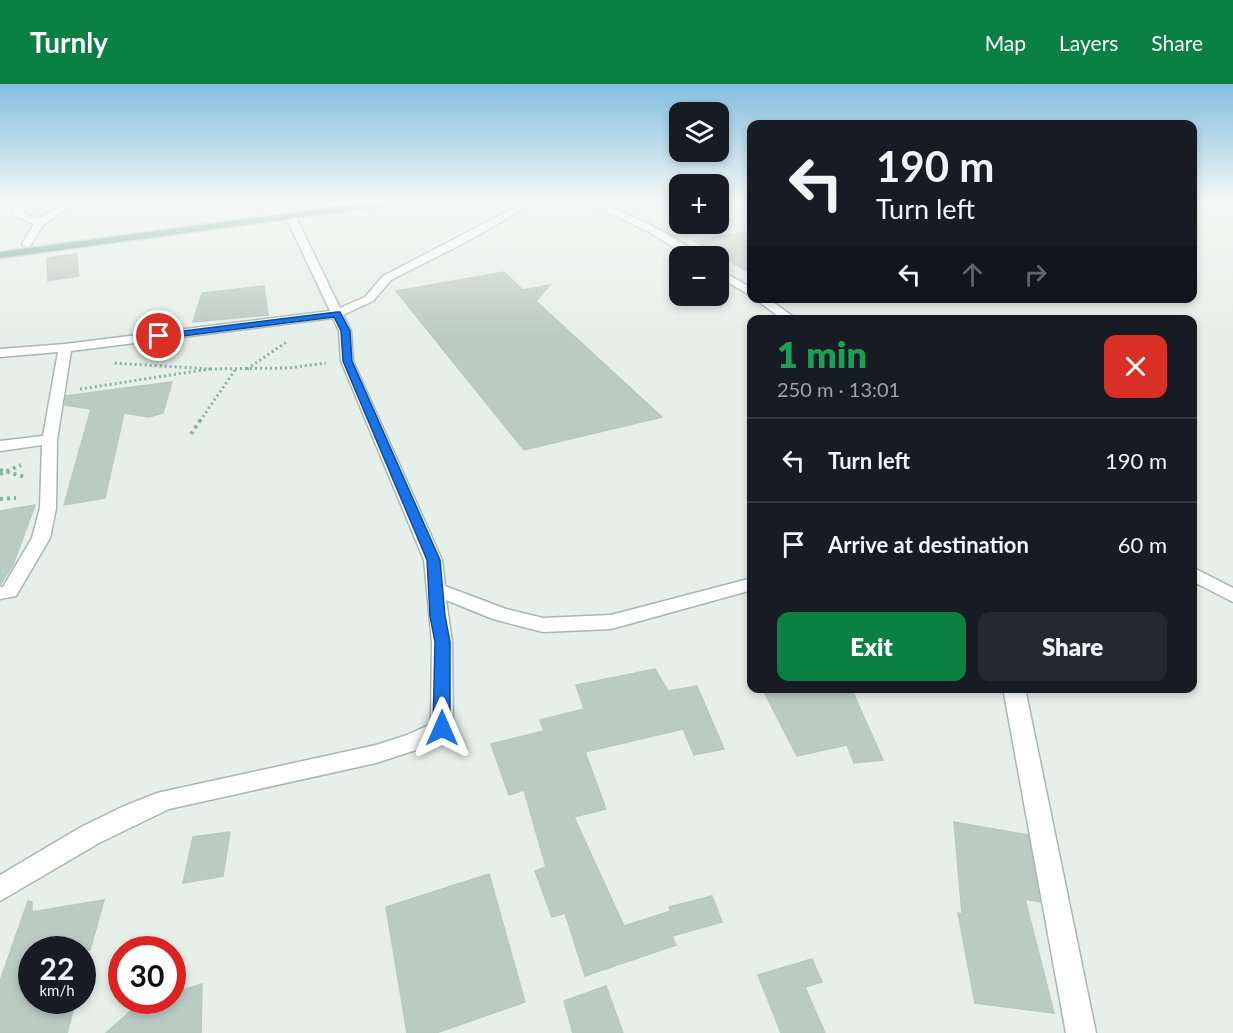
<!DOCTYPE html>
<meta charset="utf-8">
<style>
body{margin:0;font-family:Lato,sans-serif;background:#242831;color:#f1f3f6;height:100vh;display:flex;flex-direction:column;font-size:22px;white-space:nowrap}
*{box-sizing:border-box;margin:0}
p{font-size:20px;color:#9ea1a6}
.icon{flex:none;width:33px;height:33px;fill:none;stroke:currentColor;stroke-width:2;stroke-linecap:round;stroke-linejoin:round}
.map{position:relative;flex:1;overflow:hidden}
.details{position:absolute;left:747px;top:231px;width:450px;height:378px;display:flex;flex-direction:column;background:#171b24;border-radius:12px;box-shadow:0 3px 9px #0003}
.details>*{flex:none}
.hud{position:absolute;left:747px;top:36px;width:450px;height:183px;border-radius:12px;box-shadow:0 3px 9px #0003;background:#171b24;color:#f1f3f6;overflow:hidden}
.buttons{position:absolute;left:669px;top:18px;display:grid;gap:12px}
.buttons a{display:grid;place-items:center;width:60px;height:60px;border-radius:12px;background:#171b24;box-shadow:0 3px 9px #0003;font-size:30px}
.speed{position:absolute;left:18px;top:852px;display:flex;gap:12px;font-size:30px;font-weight:700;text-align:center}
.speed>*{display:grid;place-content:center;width:78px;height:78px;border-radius:50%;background:#171b24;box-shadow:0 3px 9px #0003;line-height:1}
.speed small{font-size:15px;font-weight:400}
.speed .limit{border:9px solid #d22;background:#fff;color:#111}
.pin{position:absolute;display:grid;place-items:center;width:51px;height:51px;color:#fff;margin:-26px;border:3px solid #fff;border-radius:50%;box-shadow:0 2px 6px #0007}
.me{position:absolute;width:66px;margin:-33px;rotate:0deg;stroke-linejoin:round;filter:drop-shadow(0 0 4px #0008)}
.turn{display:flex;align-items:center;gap:21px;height:126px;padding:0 30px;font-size:27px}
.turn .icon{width:78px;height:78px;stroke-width:2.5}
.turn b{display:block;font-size:42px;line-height:51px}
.lanes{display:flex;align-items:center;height:57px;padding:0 30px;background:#0003;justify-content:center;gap:30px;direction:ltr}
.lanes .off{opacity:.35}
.round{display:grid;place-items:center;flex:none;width:63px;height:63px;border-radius:12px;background:#242831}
.headline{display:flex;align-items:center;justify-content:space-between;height:102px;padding:0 30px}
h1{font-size:36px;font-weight:800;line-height:45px;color:#1e9e55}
.button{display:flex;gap:12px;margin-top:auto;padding:12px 30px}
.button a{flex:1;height:69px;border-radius:12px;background:#0b8043;color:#fff;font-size:24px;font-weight:800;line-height:69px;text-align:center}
.button a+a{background:#242831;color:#f1f3f6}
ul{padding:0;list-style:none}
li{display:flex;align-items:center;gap:18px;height:84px;padding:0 30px;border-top:2px solid #363941}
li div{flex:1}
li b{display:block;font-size:22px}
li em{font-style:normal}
header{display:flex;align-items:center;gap:36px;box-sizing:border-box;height:84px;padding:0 30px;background:#0b8043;color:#fff}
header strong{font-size:28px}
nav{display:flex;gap:33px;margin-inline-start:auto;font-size:21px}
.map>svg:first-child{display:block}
</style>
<header>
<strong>Turnly</strong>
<nav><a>Map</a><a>Layers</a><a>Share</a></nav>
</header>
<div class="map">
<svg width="1233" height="949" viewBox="0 0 1233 949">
<rect width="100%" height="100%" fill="#e6efea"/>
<g fill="#bbcac3" stroke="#b8c9c0" stroke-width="1.5">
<path d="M752,147V190L695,157Z"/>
<path d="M76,170L79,192L48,197L47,174Z"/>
<path d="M504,188L523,206L550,201L536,217L662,333L524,366L396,207Z"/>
<path d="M264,202L268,231L193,238L202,209Z"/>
<path d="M172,298L163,329L149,333L124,329L105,414L64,421L91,325L65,321L66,312Z"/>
<path d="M35,421L13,481L0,501V427Z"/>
<path d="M655,585L668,607L697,602L724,665L694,671L683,645L585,668L606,725L574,733L624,842L671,827L669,823L712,812L722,838L672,852L676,861L585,892L565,829L552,833L535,787L546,783L524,706L509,711L491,660L544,647L540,636L584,625L576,601Z"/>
<path d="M762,604H851L883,676L854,679L847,661L797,672Z"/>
<path d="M954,738L1028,751L1040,818L1025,815L1054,929L975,919L958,829L962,830Z"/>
<path d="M230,748L223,792L183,799L193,753Z"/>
<path d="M489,790L525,918L436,949H407L386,823Z"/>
<path d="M104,816L90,866H32V916H76L67,949H0V897L28,817L32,818V828Z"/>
<path d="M812,875L822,898L805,903L825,949H781L758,891Z"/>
<path d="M202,900L201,949H106L141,918L172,916V909Z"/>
<path d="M606,902L623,949H573L564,917Z"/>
</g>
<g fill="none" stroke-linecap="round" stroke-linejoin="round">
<g stroke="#a8b7b1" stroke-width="3">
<g id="minor">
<path d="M21,119H29L22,129L38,135L65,119H75L43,141L30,162L27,163L22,160L34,140L11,130Z"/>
<path d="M524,119H534L464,159L391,196L373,217L343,231L351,247L353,277L442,476L445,502L506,525L543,534L611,531L752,494V506L611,545L543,548L493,535L446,516L452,558L453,644L450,650L422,664L376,679L169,725L99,759L0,817V791L81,743L122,723L157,709L376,661L407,651L431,640L432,558L424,476L341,277L339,247L333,234L71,267L57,356L56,424L50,454L16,512L0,515V503H3L32,454L40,424L42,361L0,367V357L43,352L58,268L0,273V265L65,260L330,227L285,131L287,129L295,131L340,224L365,213L383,192Z"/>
<path d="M589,119C612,119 682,155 699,172H688L649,148Z"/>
<path d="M718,185L752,204V212L718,193Z"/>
<path d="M754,214H767L798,236H783Z"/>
<path d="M1192,483L1233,504V518L1192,497Z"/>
<path d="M1003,604H1025L1096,949H1066Z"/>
</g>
</g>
<g stroke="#c2cac7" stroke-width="3">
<path id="major" d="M367,119H388L384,122L0,174V168Z"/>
</g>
<g stroke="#87b2a1" stroke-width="3" stroke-dasharray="2 3" stroke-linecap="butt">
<path d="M210,285L289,284L326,279"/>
<path d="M247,285L288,257"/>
<path d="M80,305L210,285L113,279"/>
<path d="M200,337L235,286"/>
</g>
<g stroke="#87b2a1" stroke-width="4" stroke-dasharray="3 4" stroke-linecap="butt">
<path d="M191,350L201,335"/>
<path d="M0,386L25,393"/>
<path d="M0,390L21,381"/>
<path d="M0,415L16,414"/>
</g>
<use href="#minor" fill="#fff" fill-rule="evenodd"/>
<use href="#major" fill="#6ba490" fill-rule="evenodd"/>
</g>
<linearGradient id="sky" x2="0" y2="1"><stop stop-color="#84bedf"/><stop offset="0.47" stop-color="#f4f8f6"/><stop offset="1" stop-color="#f4f8f6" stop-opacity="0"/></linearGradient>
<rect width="1233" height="251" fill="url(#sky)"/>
<path fill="#1a73e8" stroke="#114b97" stroke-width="1.5" d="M337,228H340L350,247L352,277L440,476L445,532L450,558V644L448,648L442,650L436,648L433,644L435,558L430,532L427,476L343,277L341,247L334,233L159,255L154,252L159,250Z"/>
</svg>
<div class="buttons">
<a><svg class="icon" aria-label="layers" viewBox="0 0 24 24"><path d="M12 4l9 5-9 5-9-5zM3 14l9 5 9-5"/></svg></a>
<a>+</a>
<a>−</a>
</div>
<div class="speed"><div>22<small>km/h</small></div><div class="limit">30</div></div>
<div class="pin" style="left:159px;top:252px;background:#d93025"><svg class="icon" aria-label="arrive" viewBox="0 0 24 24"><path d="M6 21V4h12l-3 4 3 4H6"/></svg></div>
<svg class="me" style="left:442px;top:644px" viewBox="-20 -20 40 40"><path d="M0-17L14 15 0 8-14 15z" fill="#1a73e8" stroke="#fff" stroke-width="4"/></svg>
<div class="hud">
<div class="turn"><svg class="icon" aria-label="left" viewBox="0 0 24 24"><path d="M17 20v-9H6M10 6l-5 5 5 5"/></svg><div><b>190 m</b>Turn left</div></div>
<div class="lanes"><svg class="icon" aria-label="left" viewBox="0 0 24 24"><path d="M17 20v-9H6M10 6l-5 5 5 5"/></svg><svg class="icon off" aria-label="ahead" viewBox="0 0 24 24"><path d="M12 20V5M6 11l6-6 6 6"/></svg><svg class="icon off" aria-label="right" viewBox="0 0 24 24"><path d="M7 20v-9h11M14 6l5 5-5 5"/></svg></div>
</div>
<section class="details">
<div class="headline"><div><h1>1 min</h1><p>250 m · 13:01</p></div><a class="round" style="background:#d93025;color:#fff"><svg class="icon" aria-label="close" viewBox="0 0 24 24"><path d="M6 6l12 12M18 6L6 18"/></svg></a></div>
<ul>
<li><svg class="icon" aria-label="left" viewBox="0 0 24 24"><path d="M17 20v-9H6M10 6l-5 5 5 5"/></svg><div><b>Turn left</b></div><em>190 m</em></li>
<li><svg class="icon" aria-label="arrive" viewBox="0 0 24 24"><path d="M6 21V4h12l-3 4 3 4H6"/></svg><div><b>Arrive at destination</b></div><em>60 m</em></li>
</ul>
<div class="button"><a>Exit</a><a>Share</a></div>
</section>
</div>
